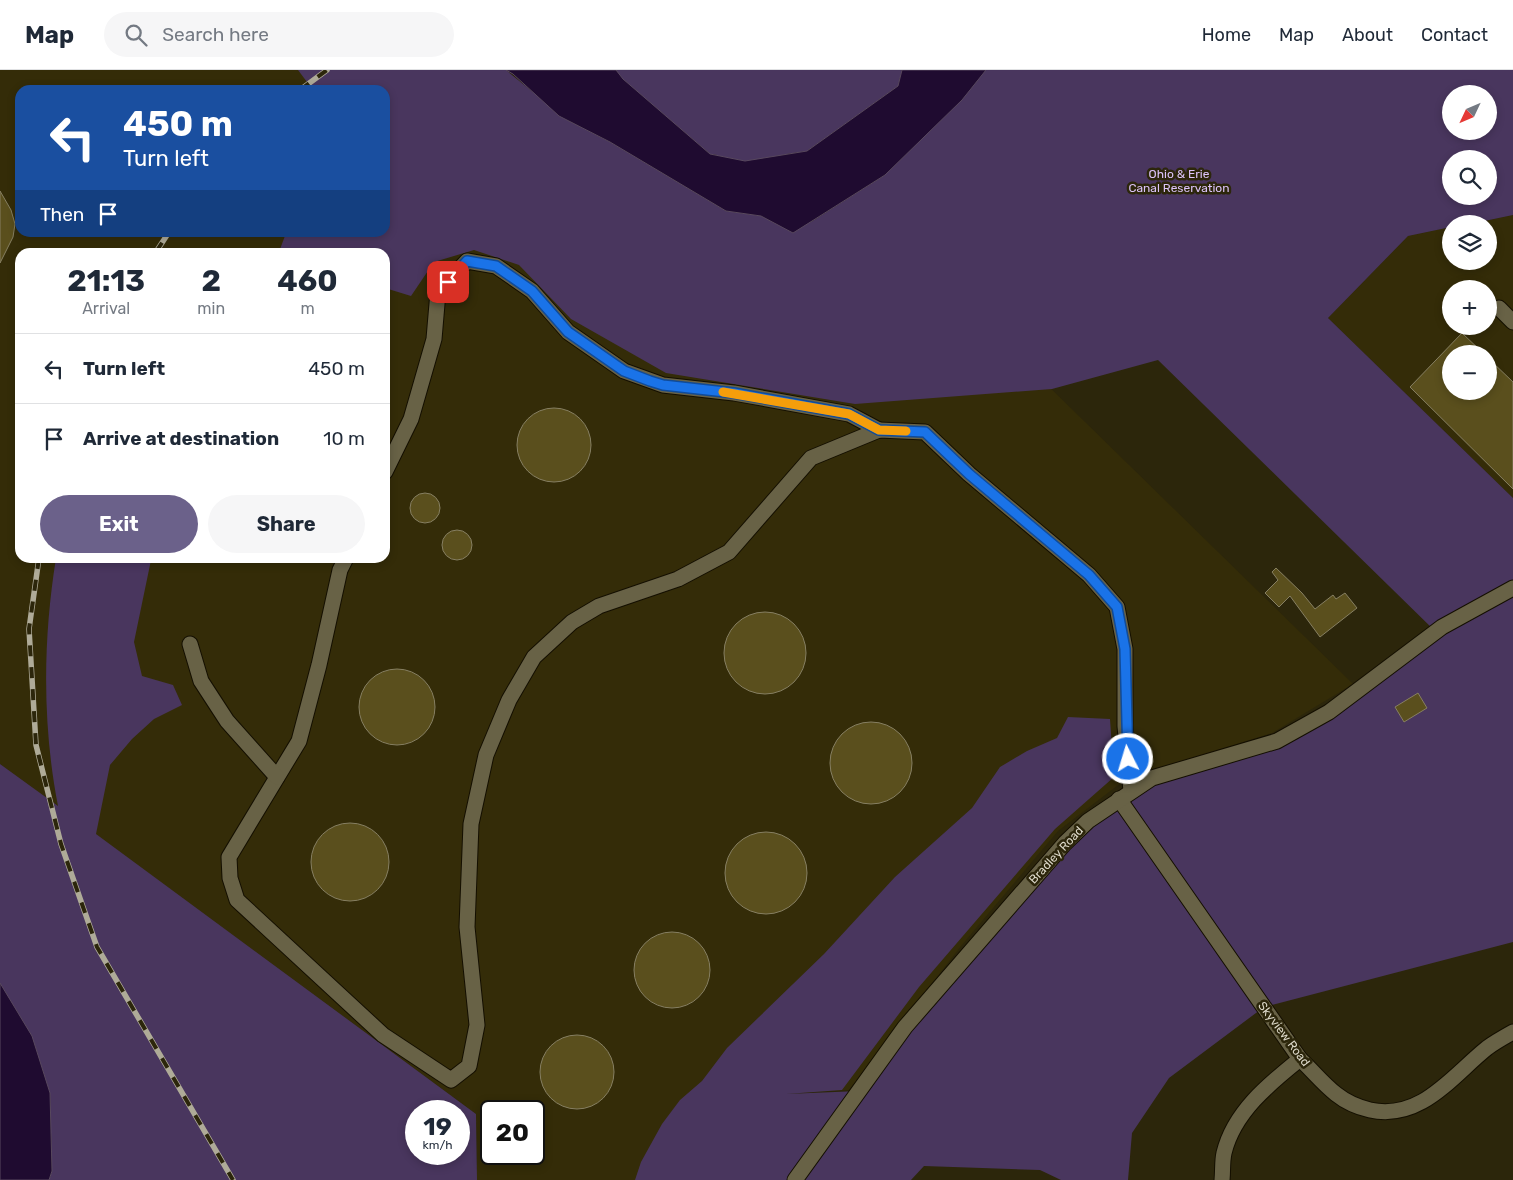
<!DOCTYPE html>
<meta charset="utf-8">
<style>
body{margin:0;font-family:Rubik,sans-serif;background:#f6f6f7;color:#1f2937;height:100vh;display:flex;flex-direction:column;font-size:19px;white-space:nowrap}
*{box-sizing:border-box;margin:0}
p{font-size:16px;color:#747a83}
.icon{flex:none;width:28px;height:28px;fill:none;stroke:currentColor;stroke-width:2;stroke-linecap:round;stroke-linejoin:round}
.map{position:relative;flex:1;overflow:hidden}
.drawer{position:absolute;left:15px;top:178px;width:375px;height:315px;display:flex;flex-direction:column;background:#fff;border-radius:15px;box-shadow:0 2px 8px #0003}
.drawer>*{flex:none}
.hud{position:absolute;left:15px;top:15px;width:375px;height:152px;border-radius:15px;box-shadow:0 2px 8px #0003;background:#1a4fa0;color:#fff;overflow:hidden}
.needle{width:32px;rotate:226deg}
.buttons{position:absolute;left:1442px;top:15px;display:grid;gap:10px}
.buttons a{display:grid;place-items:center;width:55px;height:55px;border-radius:50%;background:#fff;box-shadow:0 2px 8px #0003;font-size:25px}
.speed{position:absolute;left:405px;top:1030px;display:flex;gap:10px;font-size:25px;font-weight:700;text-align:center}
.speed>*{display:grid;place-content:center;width:65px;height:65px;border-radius:50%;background:#fff;box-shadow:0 2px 8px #0003;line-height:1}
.speed small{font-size:12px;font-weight:400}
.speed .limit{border:2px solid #111;border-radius:8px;background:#fff;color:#111}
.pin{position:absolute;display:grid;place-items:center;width:42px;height:42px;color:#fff;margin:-21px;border-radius:10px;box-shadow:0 2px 8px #0006}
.me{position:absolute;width:55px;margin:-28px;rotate:355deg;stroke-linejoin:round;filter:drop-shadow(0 0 4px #0008)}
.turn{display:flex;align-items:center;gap:18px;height:105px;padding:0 25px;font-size:22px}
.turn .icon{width:65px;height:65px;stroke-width:2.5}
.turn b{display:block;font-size:35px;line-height:42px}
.then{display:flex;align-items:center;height:48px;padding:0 25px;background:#0003;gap:10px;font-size:19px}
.eta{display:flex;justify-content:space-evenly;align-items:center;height:85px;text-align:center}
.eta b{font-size:30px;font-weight:700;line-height:35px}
.cta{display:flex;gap:10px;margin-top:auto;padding:10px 25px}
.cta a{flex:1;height:58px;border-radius:30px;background:#6b618a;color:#fff;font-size:20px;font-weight:700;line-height:58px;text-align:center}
.cta a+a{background:#f6f6f7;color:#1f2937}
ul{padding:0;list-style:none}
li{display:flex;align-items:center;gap:15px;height:70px;padding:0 25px;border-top:1px solid #e0e1e3}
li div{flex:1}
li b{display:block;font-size:19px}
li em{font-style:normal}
header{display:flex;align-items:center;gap:30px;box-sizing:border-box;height:70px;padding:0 25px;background:#fff;border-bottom:1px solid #e0e1e3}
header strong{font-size:24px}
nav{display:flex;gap:28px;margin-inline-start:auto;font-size:18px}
.search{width:350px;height:45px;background:#f6f6f7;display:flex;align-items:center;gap:12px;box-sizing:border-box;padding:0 18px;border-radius:28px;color:#747a83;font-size:19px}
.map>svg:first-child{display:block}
</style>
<header>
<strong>Map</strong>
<div class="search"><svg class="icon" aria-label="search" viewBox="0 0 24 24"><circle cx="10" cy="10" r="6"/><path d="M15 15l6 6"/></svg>Search here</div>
<nav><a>Home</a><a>Map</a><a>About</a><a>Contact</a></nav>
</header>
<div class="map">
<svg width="1513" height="1110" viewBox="0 0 1513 1110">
<rect width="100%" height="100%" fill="#2c260b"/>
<g fill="#342c08" fill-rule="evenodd">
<path d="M0,0H460L996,265L1353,614L1272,663L1126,709L1058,761L961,876L849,1020L725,1027L671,1110H477L476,1044L0,694ZM20,20H385V162H20ZM20,182H385V488H20ZM491,1041H534V1084H491Z"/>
<path d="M1513,145V428L1328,248L1408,166L1451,157V191H1489V154H1470ZM1451,219H1489V256H1451ZM1451,284H1489V321H1451Z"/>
</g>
<g fill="#49365e" fill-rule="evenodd">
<path d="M298,0H506L567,50L610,72L726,141L761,146L779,155L811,152L885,105L907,83L939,0H1513V145L1470,154H1451V157L1408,166L1328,248L1513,428V872L1264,937L1169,1008L1132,1063L1128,1110H1061L1040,1100L924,1096L911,1110H635L641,1092L662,1054L680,1030L702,1011L727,978L824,884L895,807L972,738L1000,697L1027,681L1057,668L1068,647L1110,649L1114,707L1055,759L919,917L842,1020L786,1024L859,1021L1065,773L1152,708L1277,671L1436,562L1158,290L1052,319L855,334L666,303L571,249L519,195L474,180L434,192L411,226L385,218V182H279L286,163L385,162V20H313ZM1451,24H1489V61H1451ZM1451,89H1489V126H1451Z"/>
<path d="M612,0H902L898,16L807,81L787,84L738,100L717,85L710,84Z"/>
<path d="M56,488H147L151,490L134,572L142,606L173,615L182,635L154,649L132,669L110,695L96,764L476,1044L477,1110H49L52,1101L50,1023L0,914V694L58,736C42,654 43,569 56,488ZM416,1041H459V1084H416Z"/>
</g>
<g fill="#1f0b30" stroke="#58485e">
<path d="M506,0H616L623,9L710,84L745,91L807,81L898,16L902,0H986L962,30L885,105L793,163L761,146L726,141L610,72L559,46L513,4Z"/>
<path d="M0,913L32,966L50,1023L52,1101L49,1110H0Z"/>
</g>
<g fill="#5a4f1d" stroke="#867f62">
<path d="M0,121L11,140L15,154L13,167L0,193Z"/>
<path d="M1462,263L1484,284H1451V321H1489V289L1513,312V419L1410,317Z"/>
<circle cx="554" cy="375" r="37"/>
<circle cx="425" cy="438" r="15"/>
<circle cx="457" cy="475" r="15"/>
<path d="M1276,498L1302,523L1315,539L1333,525L1336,529L1345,523L1357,538L1320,567L1290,526L1279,537L1265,523L1278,510L1272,502Z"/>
<circle cx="765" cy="583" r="41"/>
<circle cx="397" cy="637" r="38"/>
<path d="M1418,623L1427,638L1404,652L1395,637Z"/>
<circle cx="871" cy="693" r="41"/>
<circle cx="350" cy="792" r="39"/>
<circle cx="766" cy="803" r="41"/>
<circle cx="672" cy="900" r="38"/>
<circle cx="577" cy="1002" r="37"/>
</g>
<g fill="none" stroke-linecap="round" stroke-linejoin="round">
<g stroke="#140f00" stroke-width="17">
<g id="minor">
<path d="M1499,238L1513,252"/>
<path d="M385,402L411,349L434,269L438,222L467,191L496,196L532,221L568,262L624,301L663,315L734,323L849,344L879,360"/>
<path d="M346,488L340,500L319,595L299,671L229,787L230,808L237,830L383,965L451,1010L469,996L477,955L467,857L471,754L486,685L509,630L534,587L572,552L599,536L678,509L729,482L811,388L879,360L925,362L969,404L1089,505L1117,537L1125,579V656L1131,721"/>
<path d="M190,574L201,611L227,651L277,707"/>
<path d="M1119,729L1300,989C1312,1000 1323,1014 1336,1024C1346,1032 1357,1037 1370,1040C1421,1051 1452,1006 1487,978C1495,972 1504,967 1513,962"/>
<path d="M795,1110L905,957L1065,773L1088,751L1152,708L1277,671L1329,642L1442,557L1513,518"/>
<path d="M1222,1110C1223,1101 1222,1092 1224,1083C1234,1042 1269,1014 1300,989"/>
</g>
</g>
<use href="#minor" stroke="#686246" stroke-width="15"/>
<g stroke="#afab98" stroke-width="5.5">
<g id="rail">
<path d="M300,20L327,0"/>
<path d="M156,182L169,162"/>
<path d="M39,488L29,559L36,675L61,774L97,877L233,1110"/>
</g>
</g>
<use href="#rail" stroke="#2c260b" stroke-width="4" stroke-dasharray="11" stroke-linecap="butt"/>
</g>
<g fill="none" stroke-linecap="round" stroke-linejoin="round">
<g stroke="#114b97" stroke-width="12">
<path id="route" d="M448,212L467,191L496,196L532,221L568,262L624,301L650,311L663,315L734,323L849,344L879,360L925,362L969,404L1089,505L1117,537L1125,579L1128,689"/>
</g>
<use href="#route" stroke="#1a73e8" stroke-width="9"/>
<path stroke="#f59e0b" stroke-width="9" d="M723,322L849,344L879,360L906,361"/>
</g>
<g text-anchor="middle" stroke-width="5" stroke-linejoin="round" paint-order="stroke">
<g font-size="12" fill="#ddc4fb" stroke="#2c260b">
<text x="1179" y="108">Ohio &amp; Erie<tspan x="1179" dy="14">Canal Reservation</tspan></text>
</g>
<g font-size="12" fill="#dcd8c9" stroke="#2c260b">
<text transform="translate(1056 785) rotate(-47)" y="4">Bradley Road</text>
<text transform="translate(1284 964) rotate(53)" y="4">Skyview Road</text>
</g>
</g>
</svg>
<div class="buttons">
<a><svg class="needle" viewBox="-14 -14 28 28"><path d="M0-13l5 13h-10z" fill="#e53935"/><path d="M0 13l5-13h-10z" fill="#747a83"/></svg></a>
<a><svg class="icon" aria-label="search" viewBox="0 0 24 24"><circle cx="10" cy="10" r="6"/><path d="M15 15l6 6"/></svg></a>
<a><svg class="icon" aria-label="layers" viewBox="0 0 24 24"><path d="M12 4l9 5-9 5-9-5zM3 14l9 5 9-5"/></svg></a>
<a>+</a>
<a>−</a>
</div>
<div class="speed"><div>19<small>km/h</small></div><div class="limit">20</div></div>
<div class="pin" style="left:448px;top:212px;background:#d93025"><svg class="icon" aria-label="arrive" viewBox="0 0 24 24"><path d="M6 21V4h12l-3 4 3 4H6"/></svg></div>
<svg class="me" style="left:1128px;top:689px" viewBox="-20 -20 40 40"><circle r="17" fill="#1a73e8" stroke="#fff" stroke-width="3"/><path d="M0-11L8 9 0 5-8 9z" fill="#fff"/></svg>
<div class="hud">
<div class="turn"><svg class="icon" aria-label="left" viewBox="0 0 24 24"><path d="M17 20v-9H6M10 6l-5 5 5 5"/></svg><div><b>450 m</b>Turn left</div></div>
<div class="then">Then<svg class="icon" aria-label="arrive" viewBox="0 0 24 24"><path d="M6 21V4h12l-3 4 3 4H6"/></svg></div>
</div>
<section class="drawer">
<div class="eta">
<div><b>21:13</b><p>Arrival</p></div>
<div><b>2</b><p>min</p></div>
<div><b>460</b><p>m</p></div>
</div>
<ul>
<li><svg class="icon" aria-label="left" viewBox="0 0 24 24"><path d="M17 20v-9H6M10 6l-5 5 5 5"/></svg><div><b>Turn left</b></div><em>450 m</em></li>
<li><svg class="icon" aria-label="arrive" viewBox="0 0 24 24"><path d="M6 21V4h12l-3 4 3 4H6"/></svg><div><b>Arrive at destination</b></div><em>10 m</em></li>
</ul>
<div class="cta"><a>Exit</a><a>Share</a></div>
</section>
</div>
